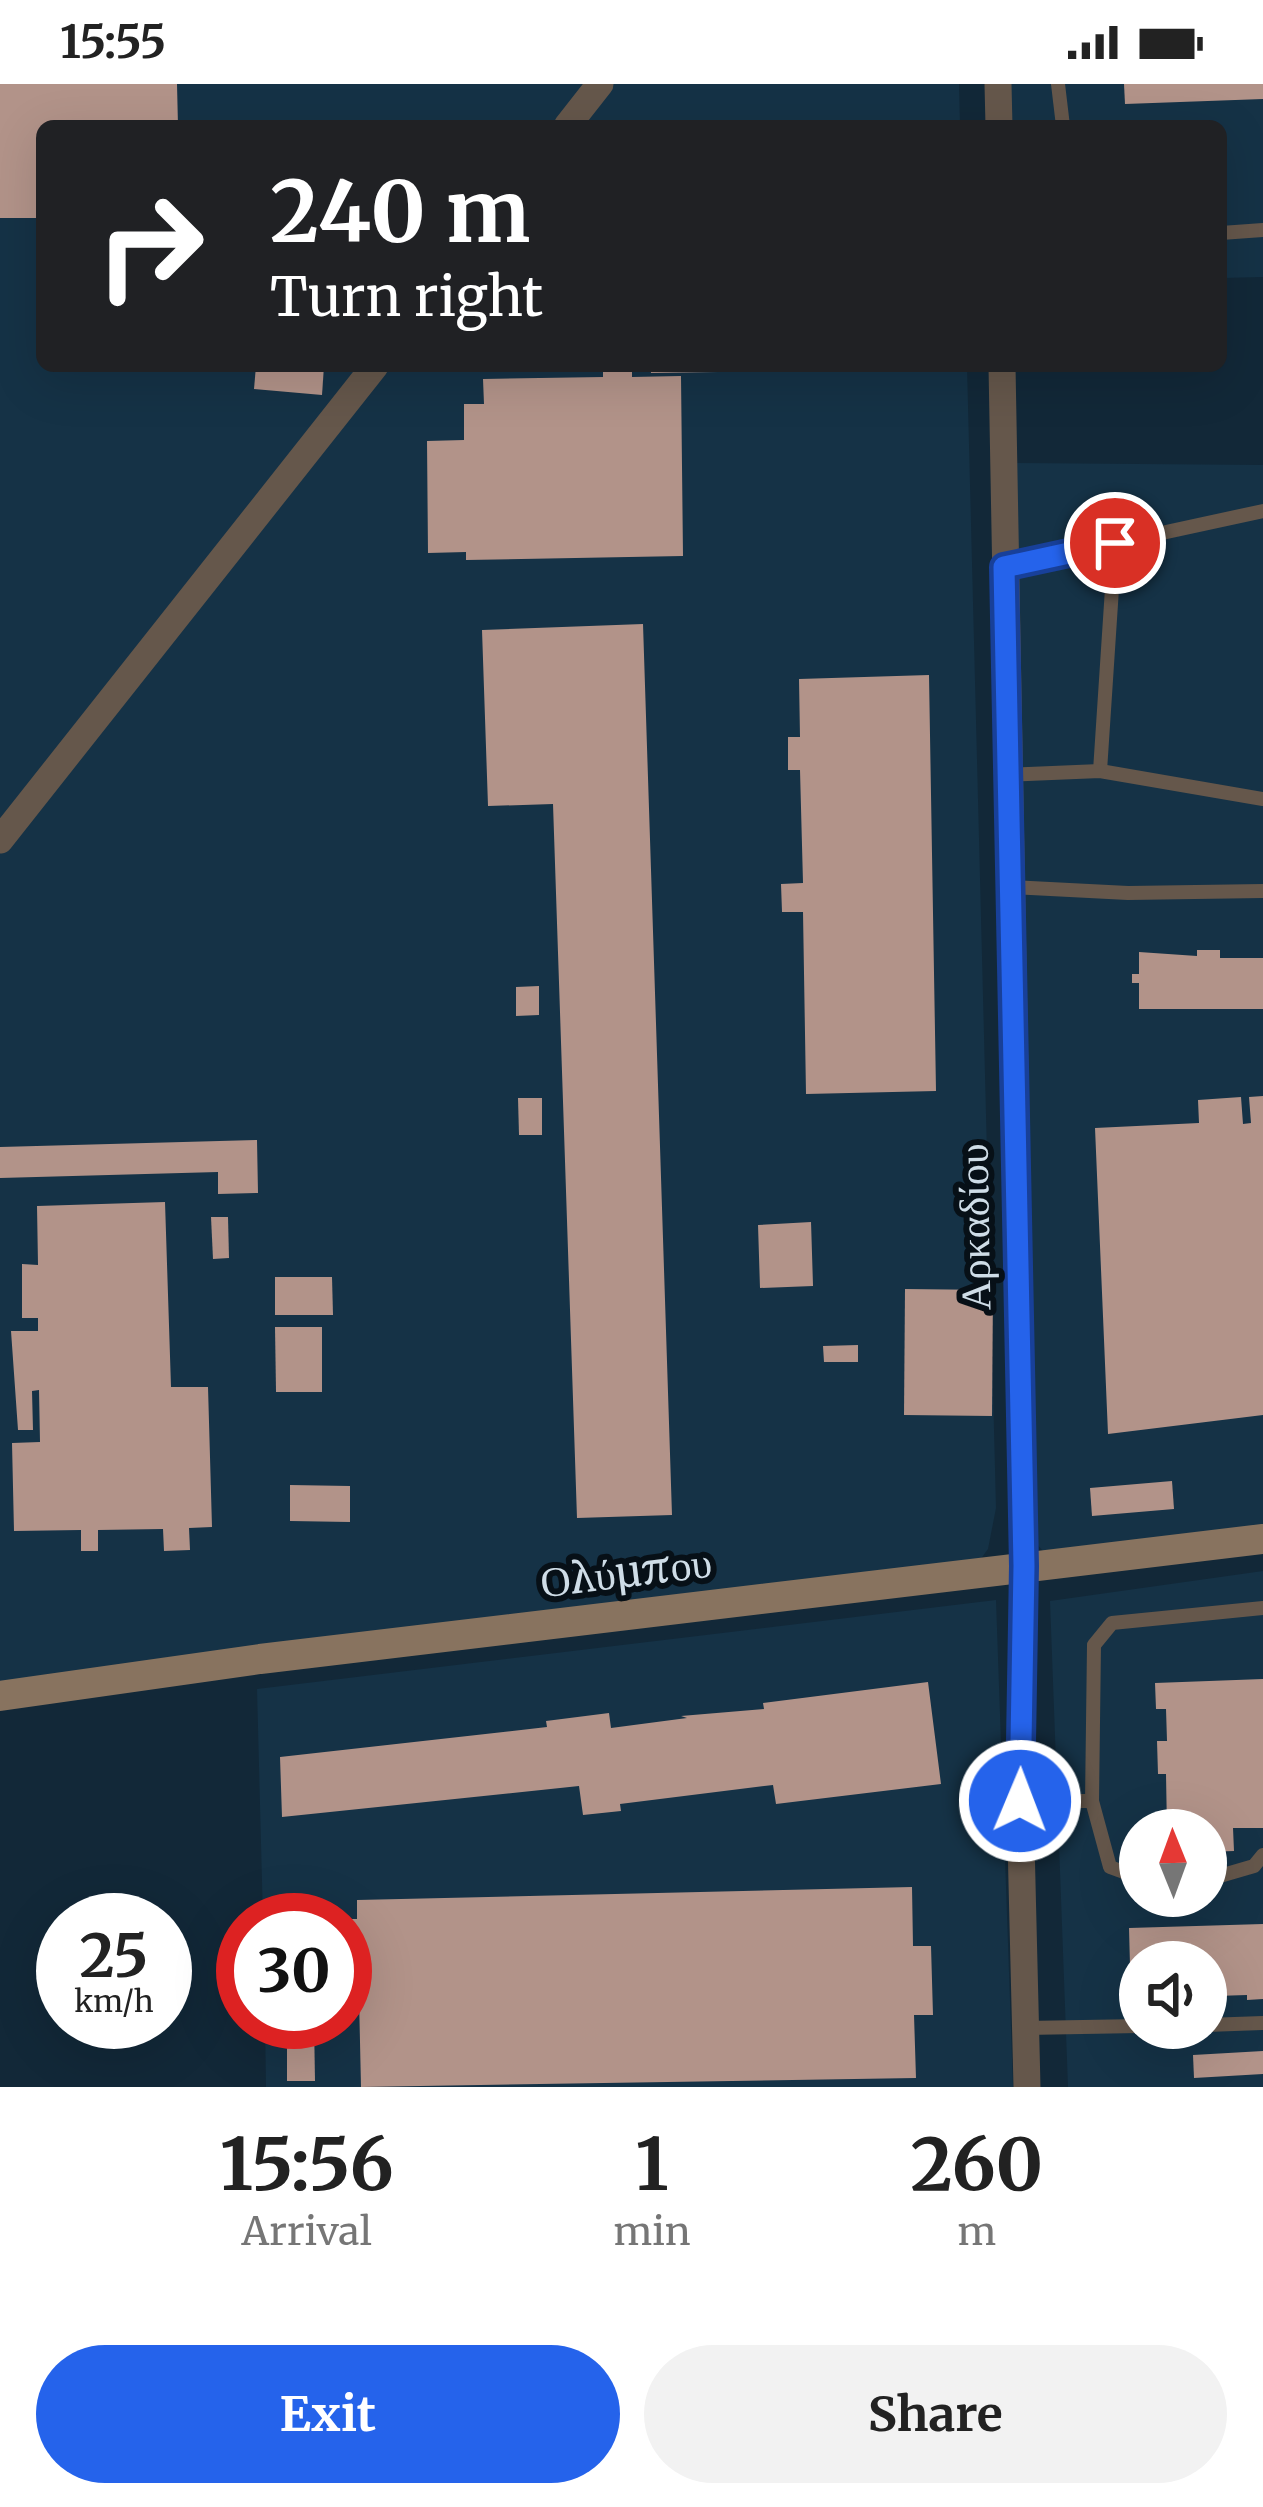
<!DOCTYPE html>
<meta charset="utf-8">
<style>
body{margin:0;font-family:Merriweather,serif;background:#f2f2f2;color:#222;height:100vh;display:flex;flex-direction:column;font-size:45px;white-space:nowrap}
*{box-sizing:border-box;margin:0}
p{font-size:39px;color:#767676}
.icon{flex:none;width:66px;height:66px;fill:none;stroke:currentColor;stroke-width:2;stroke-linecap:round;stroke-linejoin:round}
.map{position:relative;height:2003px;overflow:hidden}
.details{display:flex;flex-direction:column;background:#fff;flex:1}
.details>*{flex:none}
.guide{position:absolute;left:36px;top:36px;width:1191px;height:252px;border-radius:18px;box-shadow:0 12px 48px #0002;background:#202124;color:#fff;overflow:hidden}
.needle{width:78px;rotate:359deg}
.tools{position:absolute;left:1119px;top:1725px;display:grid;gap:24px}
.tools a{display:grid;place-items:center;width:108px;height:108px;border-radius:50%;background:#fff;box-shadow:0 12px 48px #0002;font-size:60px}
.speed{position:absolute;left:36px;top:1809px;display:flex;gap:24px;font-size:60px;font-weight:700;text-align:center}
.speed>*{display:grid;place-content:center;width:156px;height:156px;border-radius:50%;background:#fff;box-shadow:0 12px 48px #0002;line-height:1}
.speed small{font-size:30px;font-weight:400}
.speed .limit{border:18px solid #d22;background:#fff;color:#111}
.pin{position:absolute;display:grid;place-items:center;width:102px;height:102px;color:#fff;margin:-51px;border:6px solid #fff;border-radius:50%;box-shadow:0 3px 12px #0007}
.me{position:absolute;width:132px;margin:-66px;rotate:1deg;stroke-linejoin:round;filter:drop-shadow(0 0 9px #0008)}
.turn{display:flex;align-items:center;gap:42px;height:252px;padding:0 36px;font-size:54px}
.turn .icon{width:156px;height:156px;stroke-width:2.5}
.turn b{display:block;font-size:84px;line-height:102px}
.eta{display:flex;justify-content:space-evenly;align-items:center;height:204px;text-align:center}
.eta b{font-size:72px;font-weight:700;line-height:84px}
.cta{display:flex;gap:24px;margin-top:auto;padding:24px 36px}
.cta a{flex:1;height:138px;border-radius:72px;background:#2563eb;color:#fff;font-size:48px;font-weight:700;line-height:138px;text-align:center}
.cta a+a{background:#f2f2f2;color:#222}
.status{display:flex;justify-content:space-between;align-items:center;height:84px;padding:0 60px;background:#fff;direction:ltr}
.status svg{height:33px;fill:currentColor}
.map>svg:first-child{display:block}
</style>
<div class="status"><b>15:55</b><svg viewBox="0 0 49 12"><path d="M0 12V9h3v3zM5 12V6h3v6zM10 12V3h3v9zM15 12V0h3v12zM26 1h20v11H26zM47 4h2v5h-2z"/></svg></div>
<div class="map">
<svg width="1263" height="2003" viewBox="0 0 1263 2003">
<rect width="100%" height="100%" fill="#122838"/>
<g fill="#153246" fill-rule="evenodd">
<path d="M0,0H959L960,42H42V282H967L996,1424L988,1465L980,1476L0,1601Z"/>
<path d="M1006,0H1263V193L1221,194V42H1007Z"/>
<path d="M1011,379L1263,381V1441L1043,1467L1034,1457Z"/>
<path d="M1263,1487V2003H1068L1050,1517ZM1140,1746H1206V1812H1140ZM1140,1878H1206V1944H1140Z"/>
<path d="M996,1516L1013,2003H266L265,1938H345V1836H263L257,1605Z"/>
</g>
<g fill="#b29389">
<path d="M0,0H177L178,42H42V134H0Z"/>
<path d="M1124,0H1263V15L1125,20Z"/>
<path d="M256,282H324L322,311L254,305Z"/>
<path d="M603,282H632V293L681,292L683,472L466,476V468L428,469L427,357L464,356V320H484L483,295L603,293Z"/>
<path d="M650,282H718V288L651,289Z"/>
<path d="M643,540L672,1431L577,1434L553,720L488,722L482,546Z"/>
<path d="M929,591L936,1007L806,1010L803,828H782L781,800L803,799L800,686H788V653H800L799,595Z"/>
<path d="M1197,866H1220V874H1263V925H1139V899H1132V890H1139V868L1197,872Z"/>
<path d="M539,902V931L516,932V903Z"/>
<path d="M1263,1012V1331L1108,1350L1095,1044L1199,1039L1198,1016L1241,1013L1243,1040L1251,1039L1249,1013Z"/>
<path d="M518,1014H542V1051H519Z"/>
<path d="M257,1056L258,1109L218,1110V1088L0,1094V1063Z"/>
<path d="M165,1118L171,1303H208L212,1443L189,1444L190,1466L164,1467L163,1445L98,1446V1467H81V1446L14,1447L12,1359L40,1358L39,1306L32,1307L33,1346H18L11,1247H38V1234H22V1180L38,1181L37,1122Z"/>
<path d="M211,1133H228L229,1174L213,1175Z"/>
<path d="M811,1138L813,1202L760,1204L758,1141Z"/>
<path d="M275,1193H332L333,1231H275Z"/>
<path d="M905,1205L993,1206L992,1332L904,1331Z"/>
<path d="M275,1243H322V1308H276Z"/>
<path d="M858,1261V1278H824L823,1262Z"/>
<path d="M1172,1397L1174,1425L1092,1432L1090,1404Z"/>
<path d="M290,1401L350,1402V1438L290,1437Z"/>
<path d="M1263,1595V1744H1233L1234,1767L1206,1768V1746H1167L1166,1690H1158L1157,1657H1167L1166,1625H1156L1155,1599Z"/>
<path d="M928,1598L941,1700L776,1720L773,1701L620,1720L621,1727L583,1731L579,1702L282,1733L280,1673L547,1643L546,1637L609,1629L611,1644L687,1634L681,1632L764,1625L763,1619Z"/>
<path d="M912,1803L913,1862H931L933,1931H914L916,1994L361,2003L358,1868L346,1869L345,1835H357V1816Z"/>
<path d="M1263,1840V1915L1247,1916V1911L1216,1912V1916H1206V1878H1140V1918L1131,1919L1129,1844Z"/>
<path d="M287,1938H314L315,1997H287Z"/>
<path d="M1263,1967V1990L1194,1994L1193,1971Z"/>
</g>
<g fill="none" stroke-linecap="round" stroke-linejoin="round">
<g stroke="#65574b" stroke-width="14">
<path d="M1058,0L1063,42"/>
<path d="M1221,149L1263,146"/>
<path d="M1005,483L1263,427"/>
<path d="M1100,687L1115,459"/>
<path d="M1007,691L1100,687L1263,715"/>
<path d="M1009,803L1128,809L1263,807"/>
<path d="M1020,1717H1092"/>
<path d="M1140,1794L1110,1783L1092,1717L1094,1561L1112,1539L1263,1524"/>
<path d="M1206,1796L1254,1782L1263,1771"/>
<path d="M1206,1941L1263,1939"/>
<path d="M1025,1944L1140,1942"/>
</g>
<g stroke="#65574b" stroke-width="27">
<path d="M998,0L999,42"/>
<path d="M567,42L600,0"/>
<path d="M1002,282L1024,1482L1020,1717L1027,2003"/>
<path d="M0,756L375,282"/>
</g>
<path stroke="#88735f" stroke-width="30" d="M0,1612L260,1575L1263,1455"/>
</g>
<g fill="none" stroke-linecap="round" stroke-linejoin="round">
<g stroke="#184099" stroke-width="30">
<path id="route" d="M1020,1717L1024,1482L1004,483L1115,459"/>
</g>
<use href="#route" stroke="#2563eb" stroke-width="21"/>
</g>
<g text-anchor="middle" stroke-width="12" stroke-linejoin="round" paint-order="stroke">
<g font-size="42" fill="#cfdde7" stroke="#071017">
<text transform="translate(974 1143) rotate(-91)" y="15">Αρκαδίου</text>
<text transform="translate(626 1488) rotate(-7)" y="15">Ολύμπου</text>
</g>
</g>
</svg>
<div class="tools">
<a><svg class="needle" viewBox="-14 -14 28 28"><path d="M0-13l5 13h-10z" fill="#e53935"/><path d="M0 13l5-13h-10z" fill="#767676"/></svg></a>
<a><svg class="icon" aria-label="sound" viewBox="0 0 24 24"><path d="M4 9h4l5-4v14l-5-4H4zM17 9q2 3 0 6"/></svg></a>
</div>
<div class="speed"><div>25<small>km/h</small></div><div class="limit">30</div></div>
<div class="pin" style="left:1115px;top:459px;background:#d93025"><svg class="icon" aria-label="arrive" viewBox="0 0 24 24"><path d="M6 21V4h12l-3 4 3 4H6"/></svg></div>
<svg class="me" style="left:1020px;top:1717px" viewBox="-20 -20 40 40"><circle r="17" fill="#2563eb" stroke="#fff" stroke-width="3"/><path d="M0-11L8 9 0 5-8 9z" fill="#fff"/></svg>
<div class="guide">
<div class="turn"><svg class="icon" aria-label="right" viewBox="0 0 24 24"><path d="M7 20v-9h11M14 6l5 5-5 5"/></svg><div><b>240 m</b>Turn right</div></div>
</div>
</div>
<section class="details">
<div class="eta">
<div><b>15:56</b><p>Arrival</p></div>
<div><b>1</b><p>min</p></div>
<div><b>260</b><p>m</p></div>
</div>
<div class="cta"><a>Exit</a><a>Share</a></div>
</section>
